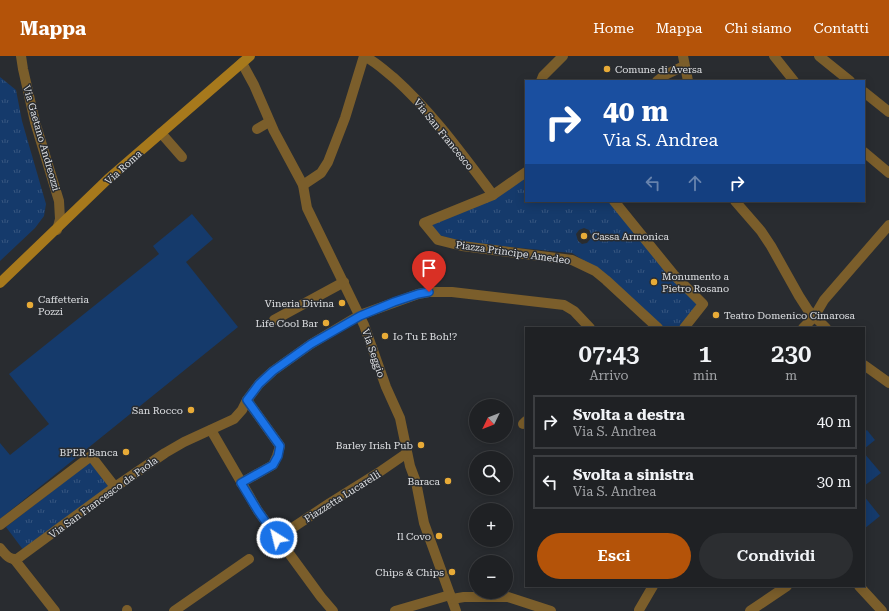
<!DOCTYPE html>
<html lang="it">
<meta charset="utf-8">
<style>
body{margin:0;font-family:"Roboto Serif",serif;background:#2c2e31;color:#f1f3f6;height:100vh;display:flex;flex-direction:column;font-size:15px;white-space:nowrap}
*{box-sizing:border-box;margin:0}
p{font-size:13px;color:#a1a3a6}
.icon{flex:none;width:22px;height:22px;fill:none;stroke:currentColor;stroke-width:2;stroke-linecap:round;stroke-linejoin:round}
.map{position:relative;flex:1;overflow:hidden}
.side{position:absolute;left:525px;top:271px;width:340px;height:260px;display:flex;flex-direction:column;background:#1f2124;border-radius:0px;box-shadow:0 2px 10px #0003,0 0 0 1px #3c3e41}
.side>*{flex:none}
.guide{position:absolute;left:525px;top:24px;width:340px;height:122px;border-radius:0px;box-shadow:0 2px 10px #0003,0 0 0 1px #3c3e41;background:#1a4fa0;color:#fff;overflow:hidden}
.needle{width:26px;rotate:227deg}
.fabs{position:absolute;left:469px;top:343px;display:grid;gap:8px}
.fabs a{display:grid;place-items:center;width:44px;height:44px;border-radius:50%;background:#1f2124;box-shadow:0 2px 10px #0003,0 0 0 1px #3c3e41;font-size:20px}
.pin{position:absolute;display:grid;place-items:center;width:34px;height:34px;color:#fff;margin:-41px -17px;border-radius:50% 50% 50% 0;rotate:-45deg;box-shadow:0 0 4px #0007}
.pin .icon{rotate:45deg}
.me{position:absolute;width:44px;margin:-22px;rotate:324deg;stroke-linejoin:round;filter:drop-shadow(0 0 3px #0008)}
.turn{display:flex;align-items:center;gap:14px;height:84px;padding:0 12px;font-size:18px}
.turn .icon{width:52px;height:52px;stroke-width:2.5}
.turn b{display:block;font-size:28px;line-height:34px}
.lanes{display:flex;align-items:center;height:38px;padding:0 12px;background:#0003;justify-content:center;gap:20px;direction:ltr}
.lanes .off{opacity:.35}
.eta{display:flex;justify-content:space-evenly;align-items:center;height:68px;text-align:center}
.eta b{font-size:24px;font-weight:600;line-height:28px}
.action{display:flex;gap:8px;margin-top:auto;padding:8px 12px}
.action a{flex:1;height:46px;border-radius:24px;background:#b45309;color:#fff;font-size:16px;font-weight:600;line-height:46px;text-align:center}
.action a+a{background:#2c2e31;color:#f1f3f6}
ul{padding:0;list-style:none}
li{display:flex;align-items:center;gap:12px;height:54px;margin:0 8px 6px;padding:0 4px;border:2px solid #3c3e41;border-radius:0px}
li div{flex:1}
li b{display:block;font-size:15px}
li em{font-style:normal}
header{display:flex;align-items:center;gap:24px;box-sizing:border-box;height:56px;padding:0 20px;background:#b45309;color:#fff}
header strong{font-size:19px}
nav{display:flex;gap:22px;margin-inline-start:auto;font-size:14px}
.map>svg:first-child{display:block}
</style>
<header>
<strong>Mappa</strong>
<nav><a>Home</a><a>Mappa</a><a>Chi siamo</a><a>Contatti</a></nav>
</header>
<div class="map">
<svg width="889" height="555" viewBox="0 0 889 555">
<defs>
<pattern id="park-tufts" width="24" height="20" patternUnits="userSpaceOnUse"><rect width="24" height="20" fill="#153a6b"/><path d="M3 7l-1-3M5 7V3M7 7l1-3M15 17l-1-3M17 17v-4M19 17l1-3" fill="none" stroke="#375680"/></pattern>
</defs>
<rect width="100%" height="100%" fill="#292c30"/>
<g fill="#153a6b">
<path d="M192,158L213,183L186,206L238,271L0,463V387L10,399L49,368L9,318L159,198L153,190Z"/>
<path d="M867,374L875,384L864,393V376Z"/>
<path d="M864,397L881,417L864,430Z"/>
<path d="M864,440L880,460L864,473Z"/>
</g>
<g fill="url(#park-tufts)" fill-rule="evenodd">
<path d="M0,21L16,34L22,65L46,148L44,160L35,172L0,205Z"/>
<path d="M526,119V145H611L701,248L682,272H664L599,214L572,197L469,187L438,179L432,169ZM584,172L589,174L592,181L587,187L582,188L578,185L576,178L579,174Z"/>
<path d="M90,406L109,431L24,495L6,471Z"/>
</g>
<g fill="none" stroke-linecap="round" stroke-linejoin="round">
<g stroke="#7b5e2b" stroke-width="10">
<path d="M21,0L23,13L35,66L59,145L60,163L57,174"/>
<path d="M683,0L688,25"/>
<path d="M774,0L794,25"/>
<path d="M819,0L850,25"/>
<path d="M242,7L254,29L274,75L303,129L307,152L364,269L386,331L400,362L410,410L416,426L424,467L456,555"/>
<path d="M541,25L543,20L563,0"/>
<path d="M657,25L665,19L684,10"/>
<path d="M864,36L889,56"/>
<path d="M257,73L269,66"/>
<path d="M161,77L182,101"/>
<path d="M864,96L889,117"/>
<path d="M526,116L493,139L424,167L438,184L462,190L572,204L595,215L606,224L658,272"/>
<path d="M303,129L321,117L328,106L345,62L364,0C376,6 384,14 394,22C432,56 462,98 493,139"/>
<path d="M614,145L674,219L703,248L684,272"/>
<path d="M735,145L761,175L771,190L799,240L808,254L826,272"/>
<path d="M274,264L344,226"/>
<path d="M803,272L814,261L824,244L889,169"/>
<path d="M864,309L889,327"/>
<path d="M523,368L526,365"/>
<path d="M211,374L258,455L321,541L333,555"/>
<path d="M241,427L273,409L277,400L280,390L247,344"/>
<path d="M0,469L91,400L115,431"/>
<path d="M277,482L330,447L378,417L407,397"/>
<path d="M0,492C5,498 9,504 17,503L115,431L165,397L184,386L234,363L242,354L247,344L259,328L273,315L311,288L360,259L418,238L429,236H452L564,249L574,255L590,272"/>
<path d="M14,503L55,555"/>
<path d="M859,530L882,555"/>
<path d="M452,543L464,541H508L551,555"/>
<path d="M127,554V555"/>
<path d="M639,554L653,530"/>
<path d="M174,555L249,503"/>
<path d="M395,555L450,539"/>
<path d="M750,555L787,530"/>
</g>
<path stroke="#a7791c" stroke-width="10" d="M0,227L108,123L250,0"/>
</g>
<g fill="none" stroke-linecap="round" stroke-linejoin="round">
<g stroke="#114b97" stroke-width="10">
<path id="route" d="M277,482L258,455L241,427L273,409L278,400L280,390L247,344L259,328L273,315L311,288L360,260L394,246L418,238L429,236"/>
</g>
<use href="#route" stroke="#1a73e8" stroke-width="7"/>
</g>
<g fill="#e8ab37" stroke="#292c30" stroke-width="1.5">
<circle cx="607" cy="13" r="4"/>
<circle cx="584" cy="180" r="4"/>
<circle cx="654" cy="226" r="4"/>
<circle cx="342" cy="247" r="4"/>
<circle cx="30" cy="249" r="4"/>
<circle cx="716" cy="259" r="4"/>
<circle cx="326" cy="267" r="4"/>
<circle cx="385" cy="280" r="4"/>
<circle cx="191" cy="354" r="4"/>
<circle cx="421" cy="389" r="4"/>
<circle cx="126" cy="396" r="4"/>
<circle cx="448" cy="425" r="4"/>
<circle cx="439" cy="480" r="4"/>
<circle cx="452" cy="516" r="4"/>
</g>
<g text-anchor="middle" stroke-width="3" stroke-linejoin="round" paint-order="stroke">
<g font-size="10" fill="#dee0e3" stroke="#292c30" text-anchor="end">
<text x="615" y="17" text-anchor="start">Comune di Aversa</text>
<text x="592" y="184" text-anchor="start">Cassa Armonica</text>
<text x="662" y="224" text-anchor="start">Monumento a<tspan x="662" dy="12">Pietro Rosano</tspan></text>
<text x="38" y="247" text-anchor="start">Caffetteria<tspan x="38" dy="12">Pozzi</tspan></text>
<text x="334" y="251">Vineria Divina</text>
<text x="724" y="263" text-anchor="start">Teatro Domenico Cimarosa</text>
<text x="318" y="271">Life Cool Bar</text>
<text x="393" y="284" text-anchor="start">Io Tu E Boh!?</text>
<text x="183" y="358">San Rocco</text>
<text x="413" y="393">Barley Irish Pub</text>
<text x="118" y="400">BPER Banca</text>
<text x="440" y="429">Baraca</text>
<text x="431" y="484">Il Covo</text>
<text x="444" y="520">Chips &amp; Chips</text>
</g>
<g font-size="10" fill="#dee0e3" stroke="#292c30">
<text transform="translate(444 78) rotate(51)" y="4">Via San Francesco</text>
<text transform="translate(42 82) rotate(74)" y="4">Via Gaetano Andreozzi</text>
<text transform="translate(123 111) rotate(-42)" y="4">Via Roma</text>
<text transform="translate(513 196) rotate(8)" y="4">Piazza Principe Amedeo</text>
<text transform="translate(374 297) rotate(71)" y="4">Via Seggio</text>
<text transform="translate(342 440) rotate(-32)" y="4">Piazzetta Lucarelli</text>
<text transform="translate(103 441) rotate(-36)" y="4">Via San Francesco da Paola</text>
</g>
</g>
</svg>
<div class="fabs">
<a><svg class="needle" viewBox="-14 -14 28 28"><path d="M0-13l5 13h-10z" fill="#e53935"/><path d="M0 13l5-13h-10z" fill="#a1a3a6"/></svg></a>
<a><svg class="icon" aria-label="search" viewBox="0 0 24 24"><circle cx="10" cy="10" r="6"/><path d="M15 15l6 6"/></svg></a>
<a>+</a>
<a>−</a>
</div>
<div class="pin" style="left:429px;top:236px;background:#d93025"><svg class="icon" aria-label="arrive" viewBox="0 0 24 24"><path d="M6 21V4h12l-3 4 3 4H6"/></svg></div>
<svg class="me" style="left:277px;top:482px" viewBox="-20 -20 40 40"><circle r="17" fill="#1a73e8" stroke="#fff" stroke-width="3"/><path d="M0-11L8 9 0 5-8 9z" fill="#fff"/></svg>
<div class="guide">
<div class="turn"><svg class="icon" aria-label="right" viewBox="0 0 24 24"><path d="M7 20v-9h11M14 6l5 5-5 5"/></svg><div><b>40 m</b>Via S. Andrea</div></div>
<div class="lanes"><svg class="icon off" aria-label="left" viewBox="0 0 24 24"><path d="M17 20v-9H6M10 6l-5 5 5 5"/></svg><svg class="icon off" aria-label="ahead" viewBox="0 0 24 24"><path d="M12 20V5M6 11l6-6 6 6"/></svg><svg class="icon" aria-label="right" viewBox="0 0 24 24"><path d="M7 20v-9h11M14 6l5 5-5 5"/></svg></div>
</div>
<section class="side">
<div class="eta">
<div><b>07:43</b><p>Arrivo</p></div>
<div><b>1</b><p>min</p></div>
<div><b>230</b><p>m</p></div>
</div>
<ul>
<li><svg class="icon" aria-label="right" viewBox="0 0 24 24"><path d="M7 20v-9h11M14 6l5 5-5 5"/></svg><div><b>Svolta a destra</b><p>Via S. Andrea</p></div><em>40 m</em></li>
<li><svg class="icon" aria-label="left" viewBox="0 0 24 24"><path d="M17 20v-9H6M10 6l-5 5 5 5"/></svg><div><b>Svolta a sinistra</b><p>Via S. Andrea</p></div><em>30 m</em></li>
</ul>
<div class="action"><a>Esci</a><a>Condividi</a></div>
</section>
</div>
